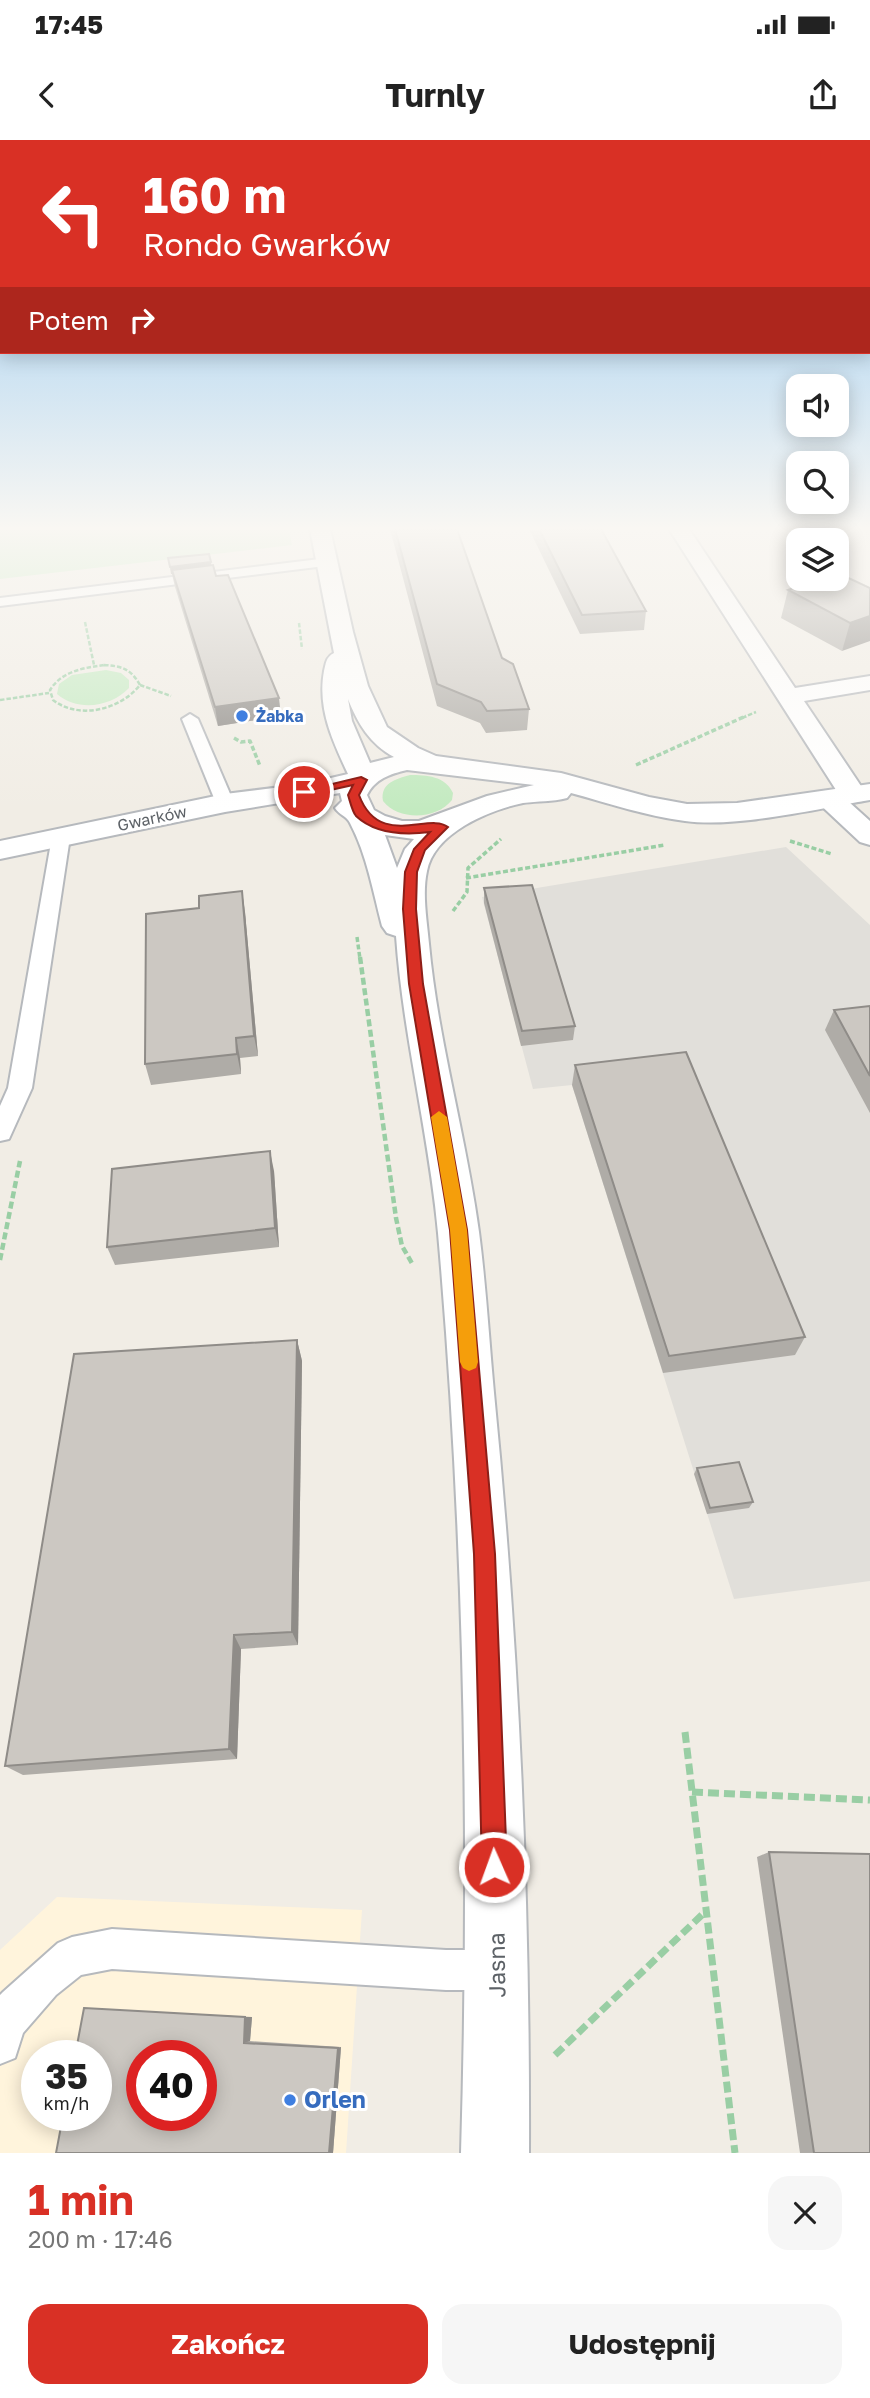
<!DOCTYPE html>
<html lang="pl">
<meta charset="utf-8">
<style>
body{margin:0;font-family:"Golos Text",sans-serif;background:#f6f6f6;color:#222;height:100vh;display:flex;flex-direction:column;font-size:26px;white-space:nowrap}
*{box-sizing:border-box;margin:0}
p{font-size:23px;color:#767676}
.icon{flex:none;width:38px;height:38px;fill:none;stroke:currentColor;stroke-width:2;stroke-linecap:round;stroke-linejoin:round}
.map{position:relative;height:2013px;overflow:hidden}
.drawer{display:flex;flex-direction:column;background:#fff;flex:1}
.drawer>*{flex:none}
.banner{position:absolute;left:0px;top:0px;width:872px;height:214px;box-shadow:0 4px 18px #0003;background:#d93025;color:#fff;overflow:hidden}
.controls{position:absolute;left:786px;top:234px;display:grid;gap:14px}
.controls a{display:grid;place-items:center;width:63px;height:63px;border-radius:14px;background:#fff;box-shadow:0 4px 18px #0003;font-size:35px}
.speed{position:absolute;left:21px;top:1900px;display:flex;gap:14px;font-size:35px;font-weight:700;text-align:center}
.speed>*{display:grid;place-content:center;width:91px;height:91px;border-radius:50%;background:#fff;box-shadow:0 4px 18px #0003;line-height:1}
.speed small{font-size:18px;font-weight:400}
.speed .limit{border:10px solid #d22;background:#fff;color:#111}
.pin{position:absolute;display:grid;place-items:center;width:60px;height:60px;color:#fff;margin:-30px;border:4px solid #fff;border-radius:50%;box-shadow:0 2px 7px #0007}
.me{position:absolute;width:77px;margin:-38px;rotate:358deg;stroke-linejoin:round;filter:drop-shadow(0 0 5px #0008)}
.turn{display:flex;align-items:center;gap:24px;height:147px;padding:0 28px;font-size:32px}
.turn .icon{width:91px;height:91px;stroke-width:2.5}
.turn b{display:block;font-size:49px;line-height:60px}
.then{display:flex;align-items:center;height:66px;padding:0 28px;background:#0003;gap:14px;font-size:26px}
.round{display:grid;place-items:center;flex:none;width:74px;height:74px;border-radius:21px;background:#f6f6f6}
.headline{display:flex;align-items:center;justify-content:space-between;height:119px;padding:0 28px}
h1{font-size:42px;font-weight:700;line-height:52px;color:#d93025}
.action{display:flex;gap:14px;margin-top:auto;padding:14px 28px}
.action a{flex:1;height:80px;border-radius:21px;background:#d93025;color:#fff;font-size:28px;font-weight:700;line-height:80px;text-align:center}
.action a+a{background:#f6f6f6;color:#222}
.status{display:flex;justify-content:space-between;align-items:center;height:49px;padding:0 35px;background:#fff;direction:ltr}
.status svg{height:19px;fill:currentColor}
header{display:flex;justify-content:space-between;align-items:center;height:91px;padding:0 28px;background:#fff;font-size:32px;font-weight:700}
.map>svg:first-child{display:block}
</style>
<div class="status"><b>17:45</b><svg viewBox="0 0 49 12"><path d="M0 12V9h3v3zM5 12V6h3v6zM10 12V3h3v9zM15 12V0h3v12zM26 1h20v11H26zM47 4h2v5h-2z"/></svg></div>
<header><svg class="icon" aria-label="back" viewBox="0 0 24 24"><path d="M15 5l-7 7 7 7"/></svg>Turnly<svg class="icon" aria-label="share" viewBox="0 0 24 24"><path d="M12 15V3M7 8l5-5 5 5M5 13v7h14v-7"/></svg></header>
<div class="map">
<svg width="870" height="2013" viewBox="0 0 870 2013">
<rect width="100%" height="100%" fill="#f1ede5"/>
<path fill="#fff4dc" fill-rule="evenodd" d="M57,1757L362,1770L346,2013H0V1810ZM37,1916H96V1976H37ZM142,1916H201V1976H142Z"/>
<path fill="#e1dfda" d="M786,707L870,785V1441L734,1459L572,945L533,949L482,757Z"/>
<g fill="#c3eac0">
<path d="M0,389H289L292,405L0,439Z"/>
<path d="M106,530L121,533L129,540V548C111,567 78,572 57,554L59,544L72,535Z"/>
<path d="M410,635C427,635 445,636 453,653L452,660C436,680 399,681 383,661C380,643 396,639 410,635Z"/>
</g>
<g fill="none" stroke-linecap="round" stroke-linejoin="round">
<g stroke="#b6b9bd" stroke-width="4">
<g id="service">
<path d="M328,418L333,419V425L0,466V458Z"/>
<path d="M190,574L198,579L234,663L231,667H219L216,663L182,579Z"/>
<path d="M61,691L70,697L32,948L9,999L0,1001V966L8,948L52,697Z"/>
<path d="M112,1789L446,1810H497L511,1816L517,1830L511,1844L497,1850H446L112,1829L81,1835L56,1855L23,1893L15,1918L0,1924V1855L3,1852L58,1803L72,1797Z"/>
</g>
</g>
<g stroke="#b6b9bd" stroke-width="4">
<path id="minor" d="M669,389H689L795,548L870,536V550L804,561L867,655L863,661L849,662L870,681V705L860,702L814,659L818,653L828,651L838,653Z"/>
</g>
<g stroke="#b6b9bd" stroke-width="4">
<path id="tertiary" d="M310,389H330L353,492L368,546L387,587L418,608L436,616L561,633L649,657L687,664L737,663L870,644V660C815,669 738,688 685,681C646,676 608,663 571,653L567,658C552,662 538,661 523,663C489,670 434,693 427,731C422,754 427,781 429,804C438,901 466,995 479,1092C486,1145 489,1199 494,1253C519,1505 530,1759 529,2013H461C470,1707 465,1399 438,1093C429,994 403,896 396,796L387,793L382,786C373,752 367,715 350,683C347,676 339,675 335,668L342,661L340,653L225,672L0,719V701L225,654L305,644L348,634C333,602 317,569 324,531C326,523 326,517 334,513ZM348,559C358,584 370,604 394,617L370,623L352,581ZM407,630L534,645L487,656L419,681H402L385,676L374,670L367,655C375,639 390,634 407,630ZM385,695L414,699L405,709L397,728Z"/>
</g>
<g stroke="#99cea4" stroke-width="2.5" stroke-dasharray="4.5 2" stroke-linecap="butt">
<path d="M85,482L94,525"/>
<path d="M299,483L302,509"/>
<path d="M104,525C122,526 131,529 140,545C120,570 79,580 53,560L50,550C62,531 83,528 104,525Z"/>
<path d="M140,545L171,556"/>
<path d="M0,560L49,553"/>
<path d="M742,578L756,572"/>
</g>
<g stroke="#99cea4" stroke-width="3.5" stroke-dasharray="5 2.5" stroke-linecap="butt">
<path d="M234,598L241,602L250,601L260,626"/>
<path d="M636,625L746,576"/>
<path d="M790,701L832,714"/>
<path d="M466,738L665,705"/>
<path d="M453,771L467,752L468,728L501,699"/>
<path d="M357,797L360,819"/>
</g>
<g stroke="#99cea4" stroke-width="4.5" stroke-dasharray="7 3.5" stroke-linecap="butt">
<path d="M360,817L396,1078L402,1106L413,1125"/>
<path d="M0,1120L20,1021"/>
</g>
<g stroke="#99cea4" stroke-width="7" stroke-dasharray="11 5" stroke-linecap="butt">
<path d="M685,1592L735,2013"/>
<path d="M692,1652L870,1660"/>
<path d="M555,1915L706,1771"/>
</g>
<use href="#service" fill="#fff" fill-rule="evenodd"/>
<use href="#minor" fill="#fff" fill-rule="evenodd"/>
<use href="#tertiary" fill="#fff" fill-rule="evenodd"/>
</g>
<g fill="#afaca7">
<path d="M390,389H457L502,518L529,569L527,590L486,593L480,583L437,566Z"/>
<path d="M529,389H601L646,471L644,490L580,494Z"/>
<path d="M168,418L211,425L281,576L218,586L175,447Z"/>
<path d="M870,448L842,511L781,478L788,450Z"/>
<path d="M484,748L575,886L573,900L521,906L484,763Z"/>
<path d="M245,772L258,916L240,918L241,934L151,945L145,924Z"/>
<path d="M870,866V973L825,890L834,870Z"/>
<path d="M575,925L805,1197L795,1215L663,1233L572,945Z"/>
<path d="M274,1031L279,1107L115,1125L107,1107Z"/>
<path d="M297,1200L302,1221L298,1505L241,1509L237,1619L23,1635L5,1626Z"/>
<path d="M697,1328L753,1362L749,1368L707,1374L694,1334Z"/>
<path d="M769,1712L870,2013H800L757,1717Z"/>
<path d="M84,1868L252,1877L250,1901L341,1907L333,2013Z"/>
</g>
<g fill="#8f8c88">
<path d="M211,422L212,430H172V434H171L170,427Z"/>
<path d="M870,476V501L842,511L850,483Z"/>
<path d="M279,558L281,576L218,586L215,567Z"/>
<path d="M242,751L245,772L258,916L254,896Z"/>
<path d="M236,898L240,918L241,934L237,914Z"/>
<path d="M270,1011L274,1031L279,1107L275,1088Z"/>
<path d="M297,1200L302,1221L298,1505L292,1492Z"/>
<path d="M234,1495L241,1509L237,1619L229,1609Z"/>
<path d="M245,1877H252L250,1901L244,1903Z"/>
<path d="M341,1907L333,2013H329L338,1908Z"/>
</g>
<g fill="#ccc8c2" stroke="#8f8c88" stroke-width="2" fill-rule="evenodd">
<path d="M395,389H457L502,518L513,524L529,569L487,571L481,562L437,544Z"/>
<path d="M539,389H601L646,471L582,475Z"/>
<path d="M209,414L211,422L170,427L168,418Z"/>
<path d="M213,425L216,436L228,435L279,558L215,567L172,430Z"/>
<path d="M836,433H838L870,448V476L850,483L788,450L819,439H836Z"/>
<path d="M532,745L575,886L522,891L484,748Z"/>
<path d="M242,751L254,896L236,898L237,914L145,924L146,774L199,768V756Z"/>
<path d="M870,866V936L834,870Z"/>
<path d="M686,912L805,1197L669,1216L575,925Z"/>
<path d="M270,1011L275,1088L107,1107L112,1029Z"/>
<path d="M297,1200L292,1492L234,1495L229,1609L5,1626L74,1214Z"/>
<path d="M739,1322L753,1362L710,1368L697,1328Z"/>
<path d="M769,1712L870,1714V2013H814Z"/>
<path d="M84,1868L245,1877L244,1903L338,1908L329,2013H56L63,1976H96V1916H75ZM142,1916H201V1976H142Z"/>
</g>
<linearGradient id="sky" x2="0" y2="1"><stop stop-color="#8ec6f1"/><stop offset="0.58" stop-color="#f9f7f3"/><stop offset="1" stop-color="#f9f7f3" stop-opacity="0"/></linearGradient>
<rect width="870" height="670" fill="url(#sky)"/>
<path fill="#d93025" stroke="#8d1f18" stroke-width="2" d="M361,637L367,640L359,655C379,709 429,672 448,687L425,710L417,732L416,769L423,844L467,1090L495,1414L507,1727L503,1736L494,1740L486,1736L482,1727L474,1414L450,1090L409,844L403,769L405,732L414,709L430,692C406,695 375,694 356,676C352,671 350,661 348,655L353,645L304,656L299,652Z"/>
<path fill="#f59e0b" d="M439,971L447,977L467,1090L478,1222L476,1228L469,1231L463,1228L460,1222L450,1090L431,977Z"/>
<g fill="#3f7fe0" stroke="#fff" stroke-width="2.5">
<circle cx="242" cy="576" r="7"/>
<circle cx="290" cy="1960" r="7"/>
</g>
<g text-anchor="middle" stroke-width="6" stroke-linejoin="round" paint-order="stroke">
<g font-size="16" font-weight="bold" fill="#366cbe" stroke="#fff" text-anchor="start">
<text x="256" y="582">Żabka</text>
</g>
<g font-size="16" fill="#5d6267" stroke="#fff">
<text transform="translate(152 678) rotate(-12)" y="6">Gwarków</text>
</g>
<g font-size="23" fill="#5d6267" stroke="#fff">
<text transform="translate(497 1825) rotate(-91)" y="8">Jasna</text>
</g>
<g font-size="23" font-weight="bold" fill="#366cbe" stroke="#fff" text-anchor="start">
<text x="304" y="1968">Orlen</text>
</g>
</g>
</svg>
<div class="controls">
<a><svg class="icon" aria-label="sound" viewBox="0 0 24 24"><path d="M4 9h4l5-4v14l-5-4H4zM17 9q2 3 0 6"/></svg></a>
<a><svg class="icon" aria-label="search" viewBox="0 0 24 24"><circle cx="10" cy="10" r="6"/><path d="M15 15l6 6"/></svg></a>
<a><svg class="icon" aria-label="layers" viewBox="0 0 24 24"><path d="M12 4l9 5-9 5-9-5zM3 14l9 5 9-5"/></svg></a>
</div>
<div class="speed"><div>35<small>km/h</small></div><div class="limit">40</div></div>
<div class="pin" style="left:304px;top:652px;background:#d93025"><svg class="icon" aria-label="arrive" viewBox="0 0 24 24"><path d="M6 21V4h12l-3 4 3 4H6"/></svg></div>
<svg class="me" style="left:494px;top:1727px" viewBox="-20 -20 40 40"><circle r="17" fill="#d93025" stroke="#fff" stroke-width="3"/><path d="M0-11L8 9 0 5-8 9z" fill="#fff"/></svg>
<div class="banner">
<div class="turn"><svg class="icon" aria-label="left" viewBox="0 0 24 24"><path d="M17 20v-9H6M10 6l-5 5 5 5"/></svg><div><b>160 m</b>Rondo Gwarków</div></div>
<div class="then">Potem<svg class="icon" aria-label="right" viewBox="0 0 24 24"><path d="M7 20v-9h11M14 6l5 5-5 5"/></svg></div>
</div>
</div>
<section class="drawer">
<div class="headline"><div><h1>1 min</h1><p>200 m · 17:46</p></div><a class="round"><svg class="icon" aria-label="close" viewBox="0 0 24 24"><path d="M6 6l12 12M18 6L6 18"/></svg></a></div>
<div class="action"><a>Zakończ</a><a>Udostępnij</a></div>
</section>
